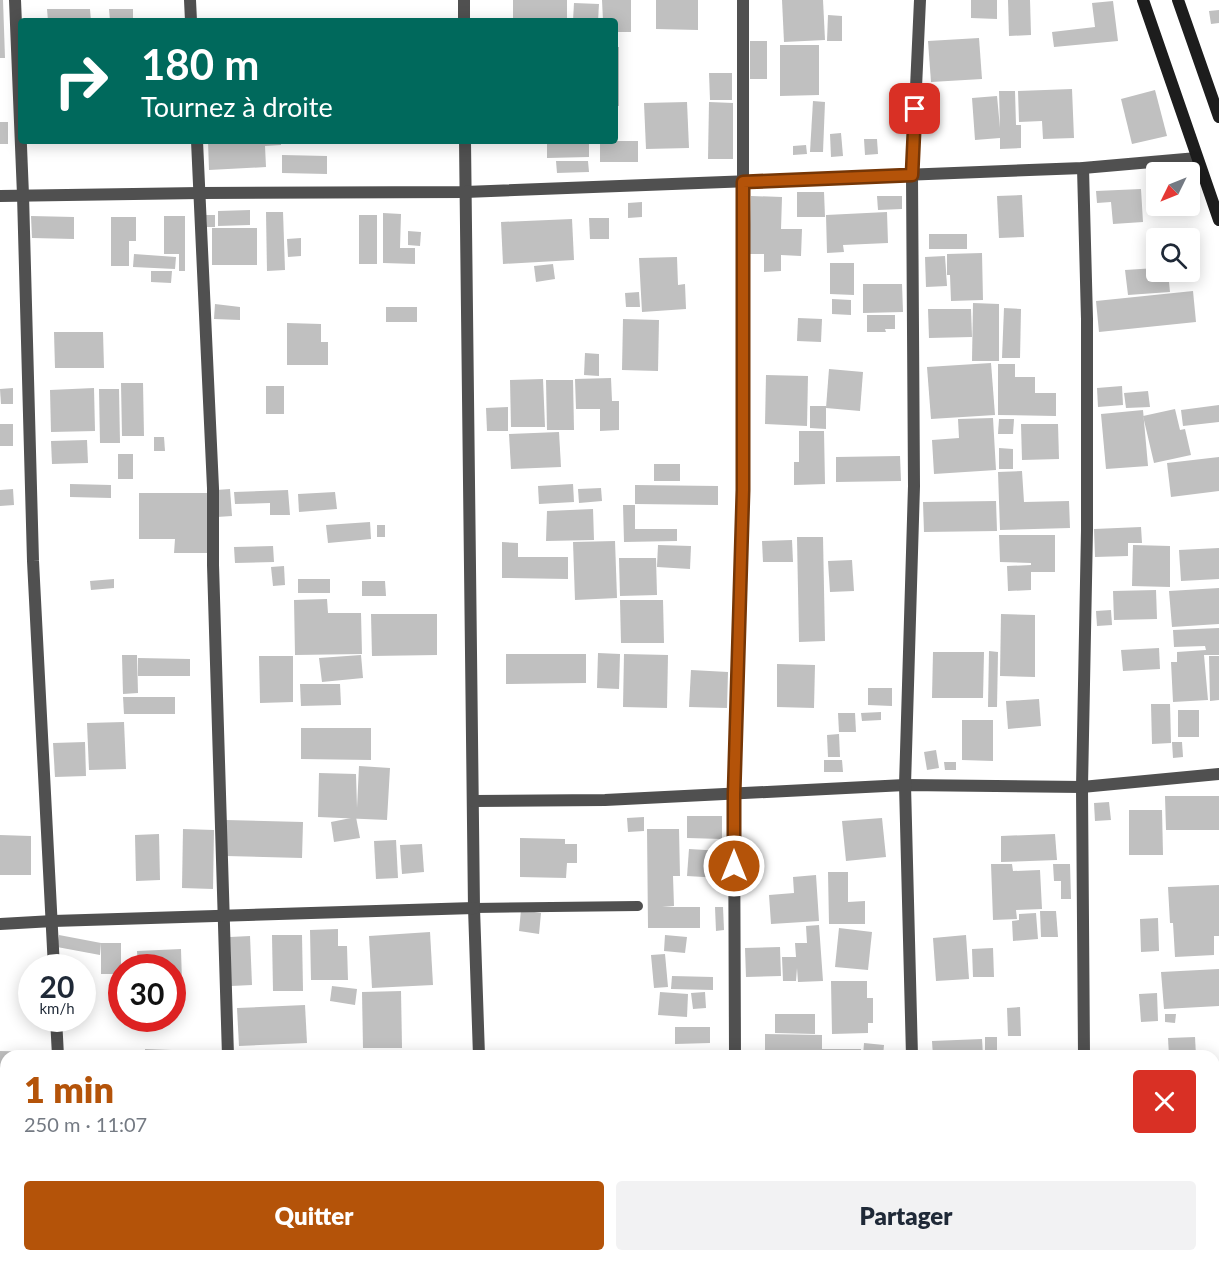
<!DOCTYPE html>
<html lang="fr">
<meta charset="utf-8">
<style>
body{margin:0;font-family:Lato,sans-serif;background:#f2f2f3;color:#1f2937;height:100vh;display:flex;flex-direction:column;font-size:22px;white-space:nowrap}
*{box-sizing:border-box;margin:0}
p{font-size:20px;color:#747a83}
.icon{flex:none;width:33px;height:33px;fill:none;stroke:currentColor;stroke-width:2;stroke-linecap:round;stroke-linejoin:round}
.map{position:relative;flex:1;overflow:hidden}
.sheet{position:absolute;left:0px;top:1050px;width:1220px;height:212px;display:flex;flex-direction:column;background:#fff;border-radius:18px 18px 0 0;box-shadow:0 3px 15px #0003}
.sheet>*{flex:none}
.hud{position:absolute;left:18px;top:18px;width:600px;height:126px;border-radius:6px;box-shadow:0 3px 15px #0003;background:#00695c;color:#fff;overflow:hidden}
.needle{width:39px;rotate:227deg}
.buttons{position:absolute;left:1146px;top:162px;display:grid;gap:12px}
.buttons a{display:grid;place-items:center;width:54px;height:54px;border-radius:6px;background:#fff;box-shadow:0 3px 15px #0003;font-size:30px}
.speed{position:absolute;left:18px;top:954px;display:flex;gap:12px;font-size:30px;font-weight:700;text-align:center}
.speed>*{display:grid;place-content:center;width:78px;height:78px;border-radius:50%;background:#fff;box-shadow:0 3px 15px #0003;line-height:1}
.speed small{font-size:15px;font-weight:400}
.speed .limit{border:9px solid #d22;background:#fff;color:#111}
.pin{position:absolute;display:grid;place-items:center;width:51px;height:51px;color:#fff;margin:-26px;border-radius:12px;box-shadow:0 3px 9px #0006}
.me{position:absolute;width:66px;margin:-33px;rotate:0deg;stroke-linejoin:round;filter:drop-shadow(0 0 4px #0008)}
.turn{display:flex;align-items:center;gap:21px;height:126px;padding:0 24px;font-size:27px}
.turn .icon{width:78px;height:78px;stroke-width:2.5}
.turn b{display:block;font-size:42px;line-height:51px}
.round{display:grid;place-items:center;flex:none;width:63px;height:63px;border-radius:6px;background:#f2f2f3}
.head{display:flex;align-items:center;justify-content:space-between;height:102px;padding:0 24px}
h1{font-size:36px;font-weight:800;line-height:45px;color:#b45309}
.button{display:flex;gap:12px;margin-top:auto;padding:12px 24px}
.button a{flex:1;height:69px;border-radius:6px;background:#b45309;color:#fff;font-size:24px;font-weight:800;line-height:69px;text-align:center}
.button a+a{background:#f2f2f3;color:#1f2937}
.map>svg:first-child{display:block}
</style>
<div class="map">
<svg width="1219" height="1261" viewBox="0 0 1219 1261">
<rect width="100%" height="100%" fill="#fff"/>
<g fill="#c0c0c0">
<path d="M0,0H3L5,58H0Z"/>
<rect x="513" y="0" width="54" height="21"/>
<path d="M602,0H631V32H615V21H603Z"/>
<path d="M656,0H698V30L656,29Z"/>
<path d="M782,0H823L825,40L784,42Z"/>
<path d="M971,0H997V19L971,18Z"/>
<path d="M1008,0H1030L1031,35L1009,36Z"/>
<path d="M1113,1L1118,41L1054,47L1052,32L1095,27L1092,3Z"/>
<path d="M574,3L599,4L598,21H573Z"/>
<path d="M47,9H90L91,21H48Z"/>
<path d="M109,9H133V21H110Z"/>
<path d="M1219,10V23L1211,24L1209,11Z"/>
<path d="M828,15L842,16V41H827Z"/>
<path d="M979,38L982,79L931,82L928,41Z"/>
<rect x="750" y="41" width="17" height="38"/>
<path d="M780,45H819V95L780,96Z"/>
<rect x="615" y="47" width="4" height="59"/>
<path d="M709,73H732V100H710Z"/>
<path d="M1072,89L1074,138L1043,139L1042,121L1019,122L1018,91Z"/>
<path d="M1155,90L1167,136L1132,144L1121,99Z"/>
<path d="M999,91H1015L1016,125H1021V148L1000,149V138L975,140L972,98L997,96L1000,128Z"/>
<path d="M813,101L825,102L823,152H810Z"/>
<path d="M687,102L689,148L646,149L644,103Z"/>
<path d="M709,102L733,103V159H708Z"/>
<rect x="0" y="122" width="8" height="22"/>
<path d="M841,133L843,156L831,157L830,134Z"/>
<path d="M864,139H877L878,154L865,155Z"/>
<path d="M208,141H281V145L265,146L266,167L209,170Z"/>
<path d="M547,141H589V157L547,158Z"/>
<rect x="600" y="141" width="38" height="21"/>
<path d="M806,145L807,154L793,155V146Z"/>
<path d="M282,155L327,156V174L282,173Z"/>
<path d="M556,161H588L589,172L557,173Z"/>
<path d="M1141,189L1143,222L1113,224L1111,202L1097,203L1096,191Z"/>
<path d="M797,192H824L825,217H797Z"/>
<path d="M1022,195L1024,237L999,238L997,196Z"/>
<path d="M751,196L782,197L781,229H802L801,256L781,255V271L764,272V254H749Z"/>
<path d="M877,196H902V209L878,210Z"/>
<path d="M642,202V217L628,218V203Z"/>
<path d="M250,210V225L218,226V211Z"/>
<path d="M266,212H283L285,270L267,271Z"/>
<path d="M887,212L888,243L843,245L844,252L827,253L826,215Z"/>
<path d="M383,213L401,214L400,248H415V264L383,263Z"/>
<path d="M206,215H215V227H207Z"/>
<rect x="359" y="215" width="18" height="49"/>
<path d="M31,216L74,217V239L32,238Z"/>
<path d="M164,216H185V271H179V254H164Z"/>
<path d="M111,217H136V241H129V266H111Z"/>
<path d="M589,218H609V239H590Z"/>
<path d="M572,219L574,260L503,264L501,222Z"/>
<rect x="212" y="228" width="45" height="37"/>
<path d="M408,231L421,232L420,246L408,245Z"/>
<rect x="929" y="234" width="38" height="15"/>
<path d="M301,238V256L288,257L287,239Z"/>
<path d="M982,253L983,300L951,301L950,275H947V254Z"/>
<path d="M134,254L176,257L175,269L133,267Z"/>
<path d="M945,256L947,286L926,287L925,257Z"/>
<path d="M677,257L678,285L685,284L686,309L642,312L639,258Z"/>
<path d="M830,263H854V295L830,294Z"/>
<path d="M553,264L555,279L536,282L534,266Z"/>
<path d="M1156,268V272H1168L1170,292L1128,295L1125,270Z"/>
<path d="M151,271H172L171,283L151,282Z"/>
<path d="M863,284H902L903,312L863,313Z"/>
<path d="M1193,291L1196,322L1099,332L1096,301Z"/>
<path d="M639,292L640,307H626L625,293Z"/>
<path d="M832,299L851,300V315L832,314Z"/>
<path d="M973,303L999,304V361H972Z"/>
<path d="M215,304L240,307V320L214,319Z"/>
<rect x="386" y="307" width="31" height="15"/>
<path d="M1004,308L1021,309L1020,358H1002Z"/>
<path d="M928,309H971L972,337L929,338Z"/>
<path d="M867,315H895V329H885L886,332H867Z"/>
<path d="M798,318L822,319L821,342L797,341Z"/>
<path d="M623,319L659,320L658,371L622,370Z"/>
<path d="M287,323L321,324V342H328V365H287Z"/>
<path d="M54,332H103L104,368H55Z"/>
<path d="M585,353L599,354V376L584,375Z"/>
<path d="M991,363L995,415L931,419L927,367Z"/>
<path d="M998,364H1015V377H1035V393H1056V416L998,415Z"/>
<path d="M829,369L863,372L860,411L826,408Z"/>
<path d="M766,375L808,376L807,426L765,424Z"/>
<path d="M611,378L612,401H619V430L600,431V409H576L575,379Z"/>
<path d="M543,379L545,427H511L510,380Z"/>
<path d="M546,380H573L574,430H547Z"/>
<path d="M121,383H143L144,436H122Z"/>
<rect x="266" y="386" width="18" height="28"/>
<path d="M1122,386L1123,405L1098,407L1097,388Z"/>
<path d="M13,388V404H1L0,389Z"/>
<path d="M94,388L95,431L51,432L50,390Z"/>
<path d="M99,389H119L120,443H100Z"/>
<path d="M1148,391L1150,407L1126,408L1124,393Z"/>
<path d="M1219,405V422L1183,426L1181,410Z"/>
<path d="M810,406H826V429L810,428Z"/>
<path d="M508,407V431H487L486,408Z"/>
<path d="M1175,409L1180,430L1185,429L1191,455L1154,463L1143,416Z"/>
<path d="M1143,410L1148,466L1106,469L1101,414Z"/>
<path d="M993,418L996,470L934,474L932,440L959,438L958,419Z"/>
<path d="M999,419H1014L1013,434H998Z"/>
<rect x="0" y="424" width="13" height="22"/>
<path d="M1021,424H1058L1059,459L1022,460Z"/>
<path d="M799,431H824L825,484L794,485V462H799Z"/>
<path d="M559,432L561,467L511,469L509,434Z"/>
<path d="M154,437H164L165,451H154Z"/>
<path d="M87,440L88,463L52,464L51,441Z"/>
<path d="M999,448L1013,449V469H999Z"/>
<rect x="118" y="454" width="15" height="25"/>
<path d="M900,456L901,481L836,482V457Z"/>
<path d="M1219,457V491L1171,497L1167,463Z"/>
<rect x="654" y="464" width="26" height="17"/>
<path d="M1022,471L1024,502L1069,501L1070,528L1000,530L998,472Z"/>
<path d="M70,484L111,485V498L70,497Z"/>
<path d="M573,484L574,502L539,504L538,486Z"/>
<path d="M635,485L718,486V505L635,504Z"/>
<path d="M601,488L602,501L579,503L578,489Z"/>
<path d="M13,489L14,505L0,506V490Z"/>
<path d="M230,489L232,516L217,517L216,490Z"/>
<path d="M288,490L290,515H270V503L235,504L234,492Z"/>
<path d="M335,492L337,509L299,512L298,494Z"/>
<path d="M139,493H208V553H174L175,539H139Z"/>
<path d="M996,501L997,531L924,532L923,502Z"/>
<path d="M623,505H635V529H677V541L624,542Z"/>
<path d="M593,509L594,540L546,541L547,511Z"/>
<path d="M370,522L371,539L328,543L326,525Z"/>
<rect x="377" y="525" width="8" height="12"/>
<path d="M1141,527L1142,543H1128V556L1095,557L1094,529Z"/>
<path d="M999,535H1055V572H1031V590L1008,591L1007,566L1031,565V563L1000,562Z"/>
<path d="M797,537H823L825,641L799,642Z"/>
<path d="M792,540L793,562H763L762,541Z"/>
<path d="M615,541L617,598L575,600L573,542Z"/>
<path d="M502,542L518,543V557H568V579L502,578Z"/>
<path d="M658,545L691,546L690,569L657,567Z"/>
<path d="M1133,545L1170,546V587L1132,586Z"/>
<path d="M273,546L274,562L235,563L234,547Z"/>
<path d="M1219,548V579L1181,581L1179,550Z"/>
<path d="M619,558H656L657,595L620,596Z"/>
<path d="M852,560L854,591L830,592L828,561Z"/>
<path d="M284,566L285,585L273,586L271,567Z"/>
<path d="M114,579V588L91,590L90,581Z"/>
<rect x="298" y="579" width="32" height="14"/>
<path d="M362,581H385L386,596H362Z"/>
<path d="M1219,588V624L1172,627L1169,591Z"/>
<path d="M1156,590L1157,619L1114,620L1113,591Z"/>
<path d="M327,599L328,613H361L362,654L295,655L294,600Z"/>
<path d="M620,600H663L664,643H621Z"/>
<path d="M1111,610L1112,625L1097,626L1096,611Z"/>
<path d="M371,614H437V655L372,656Z"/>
<path d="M1001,614L1035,615V677L1000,676Z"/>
<path d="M1219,628V655H1204L1208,700L1173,702L1171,662H1177V652L1206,650L1205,646L1174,647L1173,630Z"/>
<path d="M1159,648L1160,669L1123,671L1121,650Z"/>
<path d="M989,651L998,652L997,707H988Z"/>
<path d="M933,652H984L983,698H932Z"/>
<path d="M598,653L620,654L619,689L597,688Z"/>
<path d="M506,654H586V683L506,684Z"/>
<path d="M624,654L668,655L667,708L623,707Z"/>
<path d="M122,655H137L138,693L123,694Z"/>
<path d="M361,655L363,678L322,682L319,658Z"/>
<path d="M259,656H293V702L260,703Z"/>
<path d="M1209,656H1219V700L1210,701Z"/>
<path d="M138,658L190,659V676H138Z"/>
<path d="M777,664L815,665L814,708L777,707Z"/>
<path d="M691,670L728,672L727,708L689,707Z"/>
<path d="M300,684H340L341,705L301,706Z"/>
<path d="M868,688H892V706L868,705Z"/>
<path d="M123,697H175V714H124Z"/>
<path d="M1039,699L1041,726L1008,729L1006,701Z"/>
<path d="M1151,704H1170L1171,743L1152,744Z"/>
<rect x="1178" y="710" width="21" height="27"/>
<path d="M881,712V720L862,721L861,713Z"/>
<path d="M838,713H855L856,732H839Z"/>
<path d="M962,720H993V761L962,760Z"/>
<path d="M124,722L126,769L89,770L87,723Z"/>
<path d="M301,728H371V760L301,759Z"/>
<path d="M839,734L840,757H828L827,735Z"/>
<path d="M85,742L86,776L55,777L53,743Z"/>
<path d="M1172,742H1182L1183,757L1173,758Z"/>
<path d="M936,750L939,768L927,770L924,752Z"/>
<path d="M824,760H842L843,772H824Z"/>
<path d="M944,762H956V770H945Z"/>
<path d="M359,766L390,768L387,820L318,817L319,773L356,774L357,808Z"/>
<path d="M1165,796H1219V830H1166Z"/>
<path d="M1109,802L1111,820L1095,821L1094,803Z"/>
<path d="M1129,810H1162L1163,855H1129Z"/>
<path d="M687,816H722V839L687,838Z"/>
<path d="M356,817L360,838L334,842L331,822Z"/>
<path d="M644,817V831L628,832L627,818Z"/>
<path d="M882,818L886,857L846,861L842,821Z"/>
<path d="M226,820L303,822L302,858L226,856Z"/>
<path d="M183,829L214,830L213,889L182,888Z"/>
<path d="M647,829H679L680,876H673L674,906L662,907H700V928H648Z"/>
<path d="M159,834L160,880L136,881L135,835Z"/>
<path d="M1055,834L1057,860L1001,862V836Z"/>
<path d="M0,835L31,836V875H0Z"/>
<path d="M520,838L565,839V844H577V863H567L566,878L520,877Z"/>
<path d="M396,840L398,878L376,879L374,841Z"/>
<path d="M422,844L424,872L402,874L400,845Z"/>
<path d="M689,849L722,851L720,878L687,876Z"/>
<path d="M991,864H1012L1013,871L1040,870L1042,909L1016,910L1017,919L993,920Z"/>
<path d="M1053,864H1070L1071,899H1061V881H1054Z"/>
<path d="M828,872H848V902L865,901V924H829Z"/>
<path d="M816,875L819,921L771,924L769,895L794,893L793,877Z"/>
<path d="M1219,885V936H1214V955L1175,957L1173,923H1170L1168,887Z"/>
<path d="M715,907H723L724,930L716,931Z"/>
<path d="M521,910L541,913L539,934L519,931Z"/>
<path d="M1040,911H1056L1058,937H1041Z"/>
<path d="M1036,913L1038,939L1013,941L1012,921L1019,920V914Z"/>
<path d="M1158,918L1159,951L1141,952L1140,919Z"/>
<path d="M819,925L823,981L798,982L797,968L796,981H783L782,957H796L795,943H807L806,926Z"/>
<path d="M839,928L872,932L868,970L835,967Z"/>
<path d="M338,929V946H347L348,980H311L310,930Z"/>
<path d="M430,932L433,985L372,988L369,936Z"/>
<path d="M59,935L101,943H121V974H101V943L100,955L57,947Z"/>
<path d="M272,935H302L303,991H273Z"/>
<path d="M665,935L687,937L685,953L664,951Z"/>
<path d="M966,935L969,979L936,981L933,938Z"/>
<path d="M250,936L252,985L231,986L230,937Z"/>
<path d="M780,947L781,976L746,977L745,948Z"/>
<path d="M993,948L994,977H973L972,949Z"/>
<path d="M181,949L182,983H172V968H138L137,951Z"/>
<path d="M665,954L668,987L654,988L651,955Z"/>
<path d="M1219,969V1006L1164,1009L1161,972Z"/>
<path d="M672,976L713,977V990L671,989Z"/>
<path d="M831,981H867V998H873V1023H868V1033L832,1034Z"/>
<path d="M332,986L357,989L355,1005L330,1001Z"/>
<path d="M401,991L402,1048H363L362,992Z"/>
<path d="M660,992L688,994L687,1017L658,1015Z"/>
<path d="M705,992L706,1008L693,1009L691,993Z"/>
<path d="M1157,993L1158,1021L1141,1022L1139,994Z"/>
<path d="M305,1005L307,1043L239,1046L237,1008Z"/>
<path d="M1020,1007L1021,1036H1008L1007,1008Z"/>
<path d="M775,1014H815V1034L775,1033Z"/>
<path d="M1165,1014H1176L1175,1023L1165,1022Z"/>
<path d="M675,1027H710V1043L675,1044Z"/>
<path d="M765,1034L822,1035V1049H861V1056H765Z"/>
<rect x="985" y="1037" width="12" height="19"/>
<path d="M1195,1037L1196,1056H1169L1168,1038Z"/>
<path d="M982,1039L983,1056H933L932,1041Z"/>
<path d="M864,1043L884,1045L883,1056H863Z"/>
<path d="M145,1049L172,1050V1056H145Z"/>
<path d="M662,1050L699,1054L698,1056H661Z"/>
<path d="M0,1051L44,1052V1056H6V1083H0Z"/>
<path d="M1214,1193H1219V1210L1214,1209Z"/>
<path d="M151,1256H171V1261H152Z"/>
<rect x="294" y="1256" width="51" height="5"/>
<rect x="405" y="1256" width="25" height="5"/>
<rect x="655" y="1256" width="67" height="5"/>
<rect x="742" y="1256" width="58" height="5"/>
<path d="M804,1256H876L877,1261H804Z"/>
</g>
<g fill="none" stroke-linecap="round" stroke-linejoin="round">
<path stroke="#505050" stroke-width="10" d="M474,908L638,906"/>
<g stroke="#505050" stroke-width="12">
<path d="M15,0L23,195L33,561L54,968"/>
<path d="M190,0L191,21"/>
<path d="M464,0V21"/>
<path d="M197,141L213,488V565L228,1056"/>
<path d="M465,141L474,908L479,1056"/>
<path d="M1083,168L1087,319V530L1082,787L1084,1056"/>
<path d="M0,196L200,193L465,192L1083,168L1197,158"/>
<path d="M474,801L605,800L905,785L1082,787L1219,774"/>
<path d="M0,924L53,921L474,908"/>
<path d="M56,1018L58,1056"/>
<path d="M735,1056L734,795L743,490V0"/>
<path d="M912,1056L905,785L914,486L912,175L920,0"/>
<path d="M63,1256V1261"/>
<path d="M233,1256V1261"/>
<path d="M483,1256L484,1261"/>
<path d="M913,1256V1261"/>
<path d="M735,1261V1256"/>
<path d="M1082,1261V1256"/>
</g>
<g stroke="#1d1d1d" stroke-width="12">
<path d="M1143,0L1219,220"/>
<path d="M1178,0L1219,117"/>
</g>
</g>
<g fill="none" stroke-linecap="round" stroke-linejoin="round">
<g stroke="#753606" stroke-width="15">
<path id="route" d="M734,866V795L743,490V182L912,175L915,109"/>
</g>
<use href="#route" stroke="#b45309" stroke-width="10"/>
</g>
</svg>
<div class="buttons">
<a><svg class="needle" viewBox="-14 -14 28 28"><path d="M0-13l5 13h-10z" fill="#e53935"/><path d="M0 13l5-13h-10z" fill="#747a83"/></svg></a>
<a><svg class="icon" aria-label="search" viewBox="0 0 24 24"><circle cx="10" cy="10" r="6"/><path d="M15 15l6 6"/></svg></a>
</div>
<div class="speed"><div>20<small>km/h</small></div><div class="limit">30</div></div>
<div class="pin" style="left:915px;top:109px;background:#d93025"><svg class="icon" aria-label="arrive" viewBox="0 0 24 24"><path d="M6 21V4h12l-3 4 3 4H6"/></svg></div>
<svg class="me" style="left:734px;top:866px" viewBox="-20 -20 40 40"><circle r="17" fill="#b45309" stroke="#fff" stroke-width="3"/><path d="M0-11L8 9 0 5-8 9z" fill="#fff"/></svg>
<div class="hud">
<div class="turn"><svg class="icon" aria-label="right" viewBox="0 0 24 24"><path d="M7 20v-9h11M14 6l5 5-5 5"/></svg><div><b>180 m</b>Tournez à droite</div></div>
</div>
<section class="sheet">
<div class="head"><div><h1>1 min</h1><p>250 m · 11:07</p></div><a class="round" style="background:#d93025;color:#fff"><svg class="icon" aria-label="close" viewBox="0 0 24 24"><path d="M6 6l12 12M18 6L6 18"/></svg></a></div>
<div class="button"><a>Quitter</a><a>Partager</a></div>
</section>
</div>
